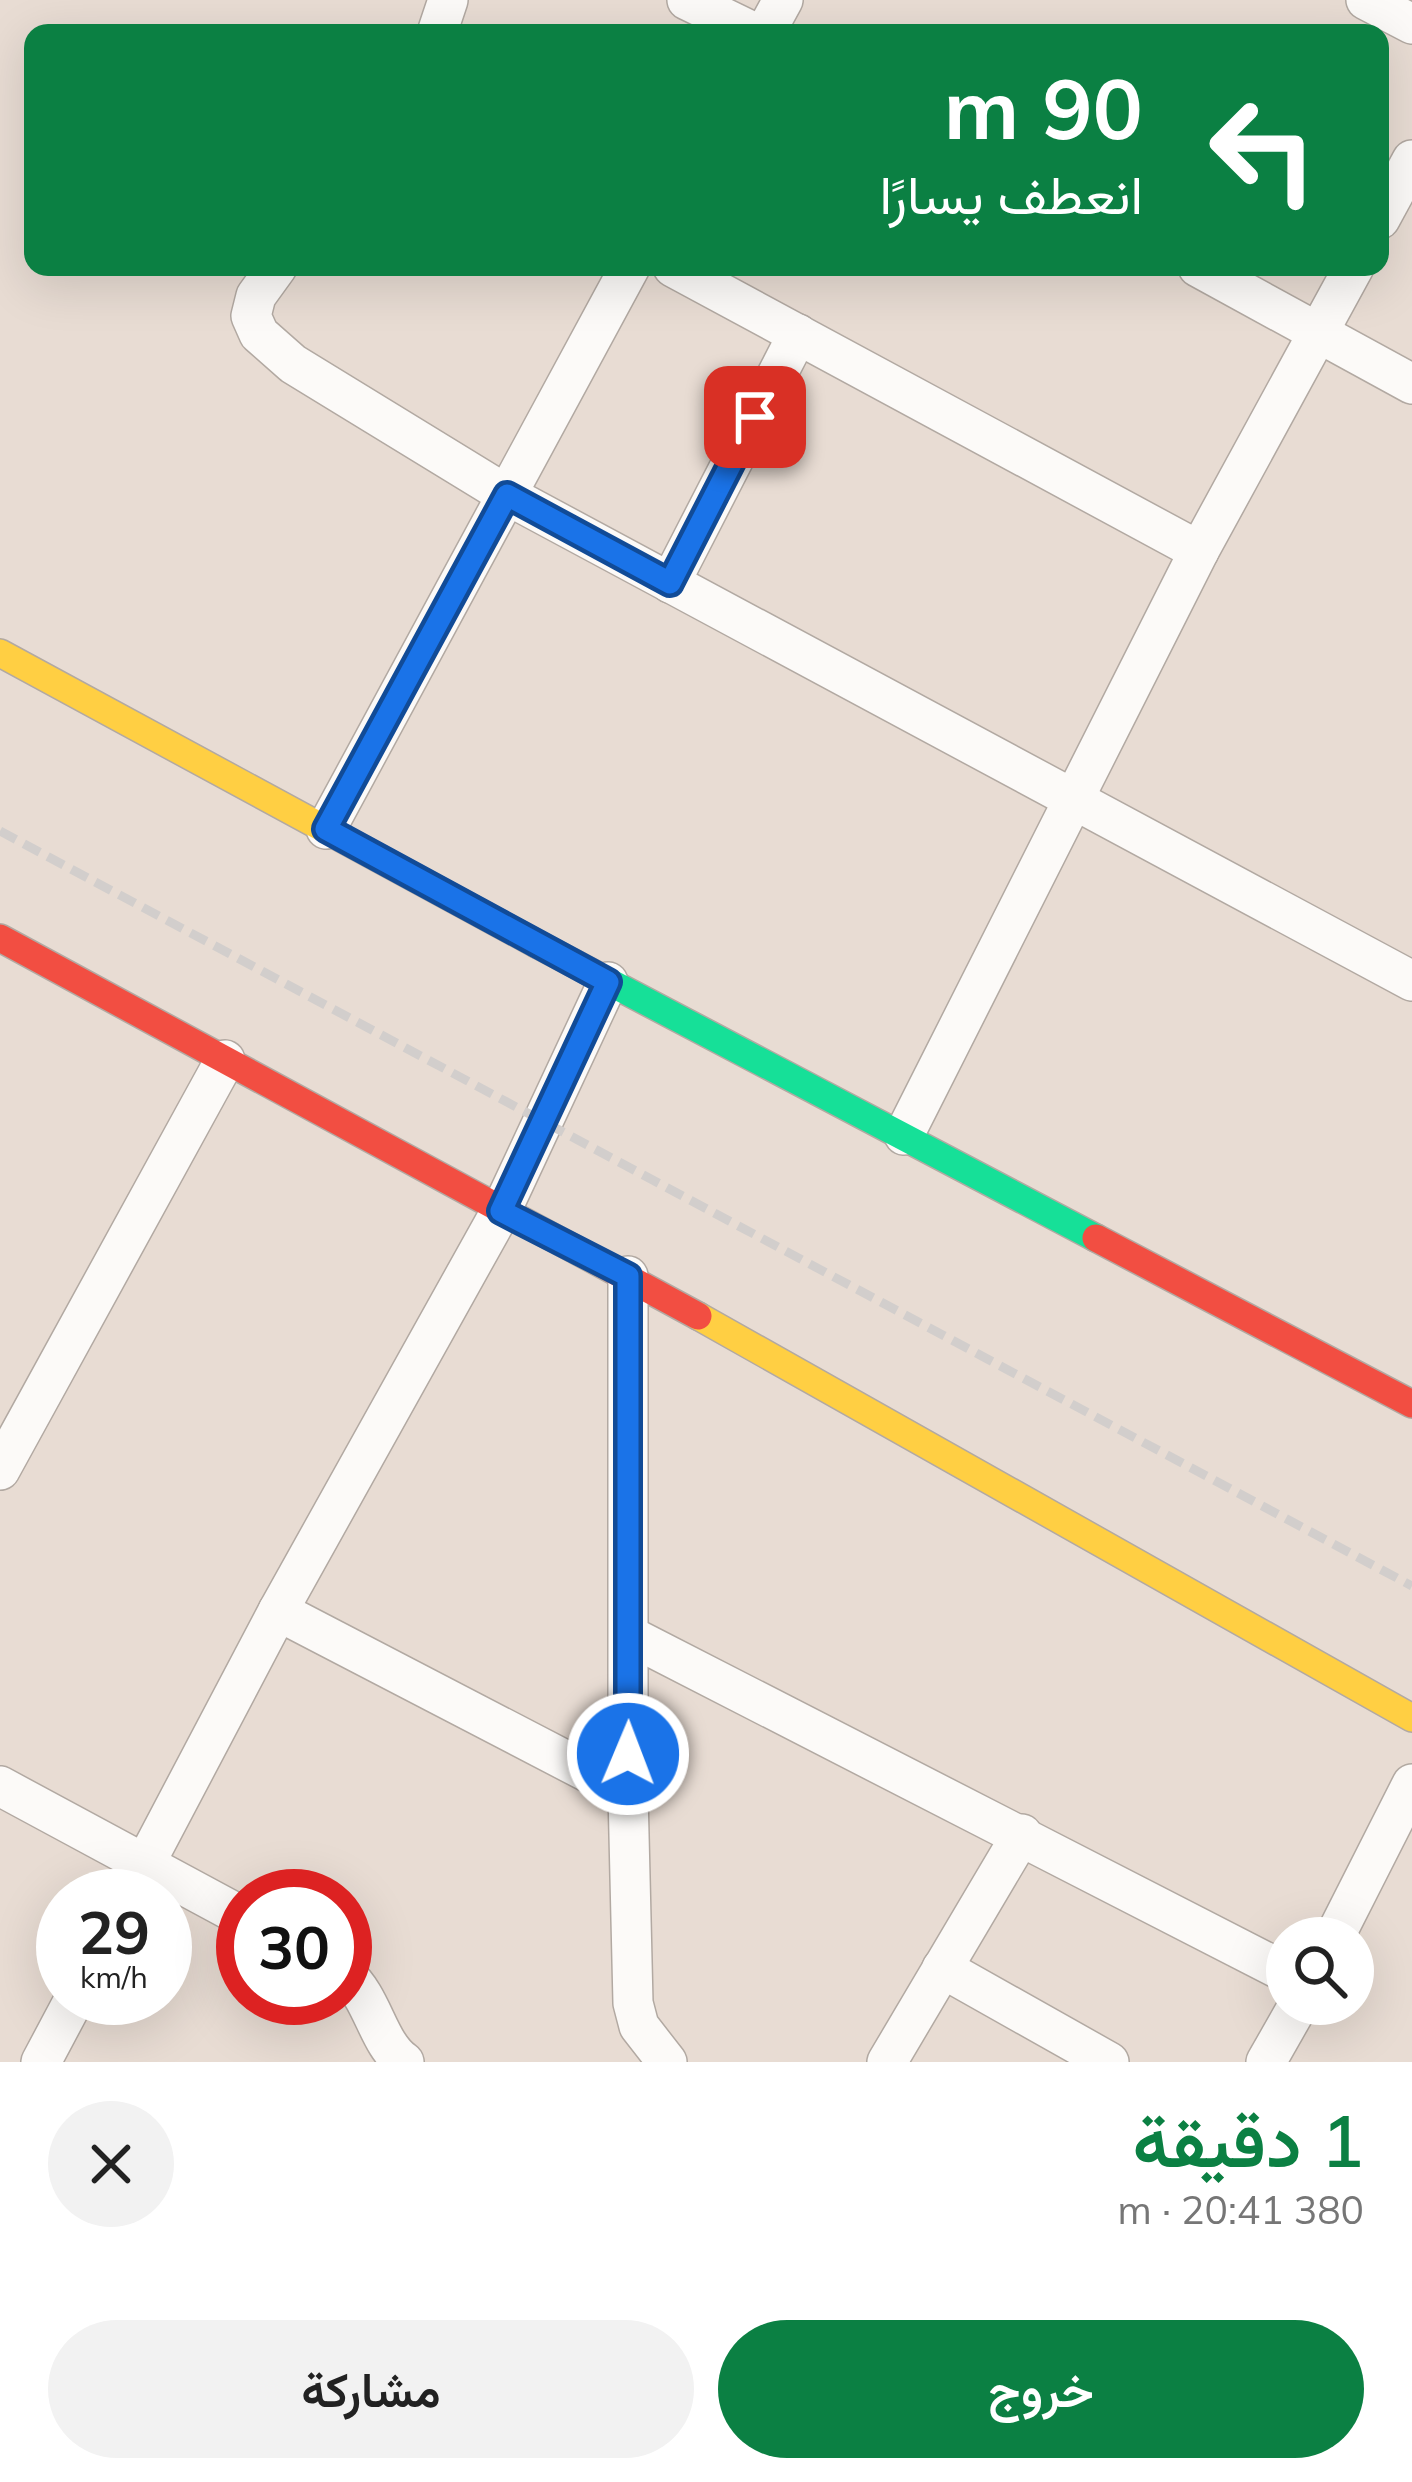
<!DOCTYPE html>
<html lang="ar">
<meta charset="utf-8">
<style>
body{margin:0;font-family:Mulish,Vazirmatn,sans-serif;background:#f2f2f2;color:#222;direction:rtl;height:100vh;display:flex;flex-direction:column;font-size:45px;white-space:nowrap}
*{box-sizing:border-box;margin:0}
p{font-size:39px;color:#767676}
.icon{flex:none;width:66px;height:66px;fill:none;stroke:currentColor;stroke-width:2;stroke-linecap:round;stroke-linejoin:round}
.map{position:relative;height:2062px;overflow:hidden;direction:ltr}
.sheet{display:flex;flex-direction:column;background:#fff;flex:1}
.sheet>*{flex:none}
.banner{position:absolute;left:24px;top:24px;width:1365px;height:252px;border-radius:24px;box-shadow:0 12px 48px #0002;direction:rtl;background:#0b8043;color:#fff;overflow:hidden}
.buttons{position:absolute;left:1266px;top:1917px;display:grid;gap:24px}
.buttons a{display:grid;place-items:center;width:108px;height:108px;border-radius:50%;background:#fff;box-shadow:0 12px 48px #0002;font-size:60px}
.speed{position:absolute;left:36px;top:1869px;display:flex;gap:24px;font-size:60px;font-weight:700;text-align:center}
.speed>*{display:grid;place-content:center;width:156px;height:156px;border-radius:50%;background:#fff;box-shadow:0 12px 48px #0002;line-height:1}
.speed small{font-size:30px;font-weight:400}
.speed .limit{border:18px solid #d22;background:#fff;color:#111}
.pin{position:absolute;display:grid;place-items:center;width:102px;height:102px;color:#fff;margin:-51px;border-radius:24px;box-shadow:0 6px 18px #0006}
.me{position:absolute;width:132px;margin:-66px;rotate:1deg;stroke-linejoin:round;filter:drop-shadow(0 0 9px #0008)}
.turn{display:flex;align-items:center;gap:42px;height:252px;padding:0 48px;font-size:54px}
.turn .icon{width:156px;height:156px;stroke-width:2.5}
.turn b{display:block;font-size:84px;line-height:102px}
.round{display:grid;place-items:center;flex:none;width:126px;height:126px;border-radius:63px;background:#f2f2f2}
.head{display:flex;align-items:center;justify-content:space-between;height:204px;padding:0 48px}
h1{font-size:72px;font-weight:600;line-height:90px;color:#0b8043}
.button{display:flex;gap:24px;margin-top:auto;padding:24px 48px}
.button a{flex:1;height:138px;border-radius:72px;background:#0b8043;color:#fff;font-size:48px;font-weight:600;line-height:138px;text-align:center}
.button a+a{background:#f2f2f2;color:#222}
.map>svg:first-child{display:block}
</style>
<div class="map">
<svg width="1412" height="2062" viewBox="0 0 1412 2062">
<rect width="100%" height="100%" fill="#e8dcd3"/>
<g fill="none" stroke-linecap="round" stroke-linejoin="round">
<g stroke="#b2a9a2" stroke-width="42">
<g id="street">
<path d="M687,0L755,33"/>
<path d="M1366,0L1412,24"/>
<path d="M437,33L448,0"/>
<path d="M765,33L783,0"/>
<path d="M1380,219L1412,160"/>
<path d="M277,267L256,296L251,316L259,334L293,364L507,495L1412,981"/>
<path d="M673,267L1199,551"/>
<path d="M1198,267L1412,384"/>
<path d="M670,583L798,334"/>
<path d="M326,829L630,267"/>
<path d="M904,1135L1199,551L1354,267"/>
<path d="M628,1276V1793L633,2003L639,2026L667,2062"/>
<path d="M0,1470L225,1060"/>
<path d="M278,1611L628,1793"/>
<path d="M630,1636L1287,1973"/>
<path d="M0,1786L243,1917"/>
<path d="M128,1896L278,1611L501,1211L608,982"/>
<path d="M1334,1938L1412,1784"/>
<path d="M942,1968L1109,2062"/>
<path d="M345,1974C374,1999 377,2043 404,2062"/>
<path d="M41,2062L75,1998"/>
<path d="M887,2062L1022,1834"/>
<path d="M1266,2062L1299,2004"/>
</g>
</g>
<g stroke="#b2a9a2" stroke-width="30">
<path id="fast" d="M537,944L1096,1238"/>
</g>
<g stroke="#b2a9a2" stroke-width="30">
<g id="slow">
<path d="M0,653L537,944"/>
<path d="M698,1316L1412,1718"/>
</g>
</g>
<g stroke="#b2a9a2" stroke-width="30">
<g id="jam">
<path d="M0,938L698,1316"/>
<path d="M1096,1238L1412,1404"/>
</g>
</g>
<use href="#street" stroke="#fcfaf8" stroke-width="39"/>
<use href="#fast" stroke="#16e098" stroke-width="27"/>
<use href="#slow" stroke="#ffcf43" stroke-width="27"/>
<use href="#jam" stroke="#f24e42" stroke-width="27"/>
<path stroke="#d2cecc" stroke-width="9" stroke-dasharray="18 9" stroke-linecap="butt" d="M0,831L1412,1586"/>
</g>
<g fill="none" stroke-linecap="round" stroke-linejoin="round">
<g stroke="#114b97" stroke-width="30">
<path id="route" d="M628,1754V1276L501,1211L608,982L326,829L507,495L670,583L755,417"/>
</g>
<use href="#route" stroke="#1a73e8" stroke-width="21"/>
</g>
</svg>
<div class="buttons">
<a><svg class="icon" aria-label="search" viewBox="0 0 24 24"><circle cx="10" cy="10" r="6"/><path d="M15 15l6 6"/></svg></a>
</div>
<div class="speed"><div>29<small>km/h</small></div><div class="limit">30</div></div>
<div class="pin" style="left:755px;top:417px;background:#d93025"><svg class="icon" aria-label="arrive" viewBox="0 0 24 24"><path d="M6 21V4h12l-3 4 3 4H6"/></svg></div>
<svg class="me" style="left:628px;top:1754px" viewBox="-20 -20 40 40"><circle r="17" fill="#1a73e8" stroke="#fff" stroke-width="3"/><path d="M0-11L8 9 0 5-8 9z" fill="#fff"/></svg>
<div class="banner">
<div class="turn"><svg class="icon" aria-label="left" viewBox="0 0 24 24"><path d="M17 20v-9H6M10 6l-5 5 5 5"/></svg><div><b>90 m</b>انعطف يسارًا</div></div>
</div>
</div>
<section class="sheet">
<div class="head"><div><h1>1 دقيقة</h1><p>380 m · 20:41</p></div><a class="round"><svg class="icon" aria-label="close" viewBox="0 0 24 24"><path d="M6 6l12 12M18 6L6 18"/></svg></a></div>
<div class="button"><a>خروج</a><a>مشاركة</a></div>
</section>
